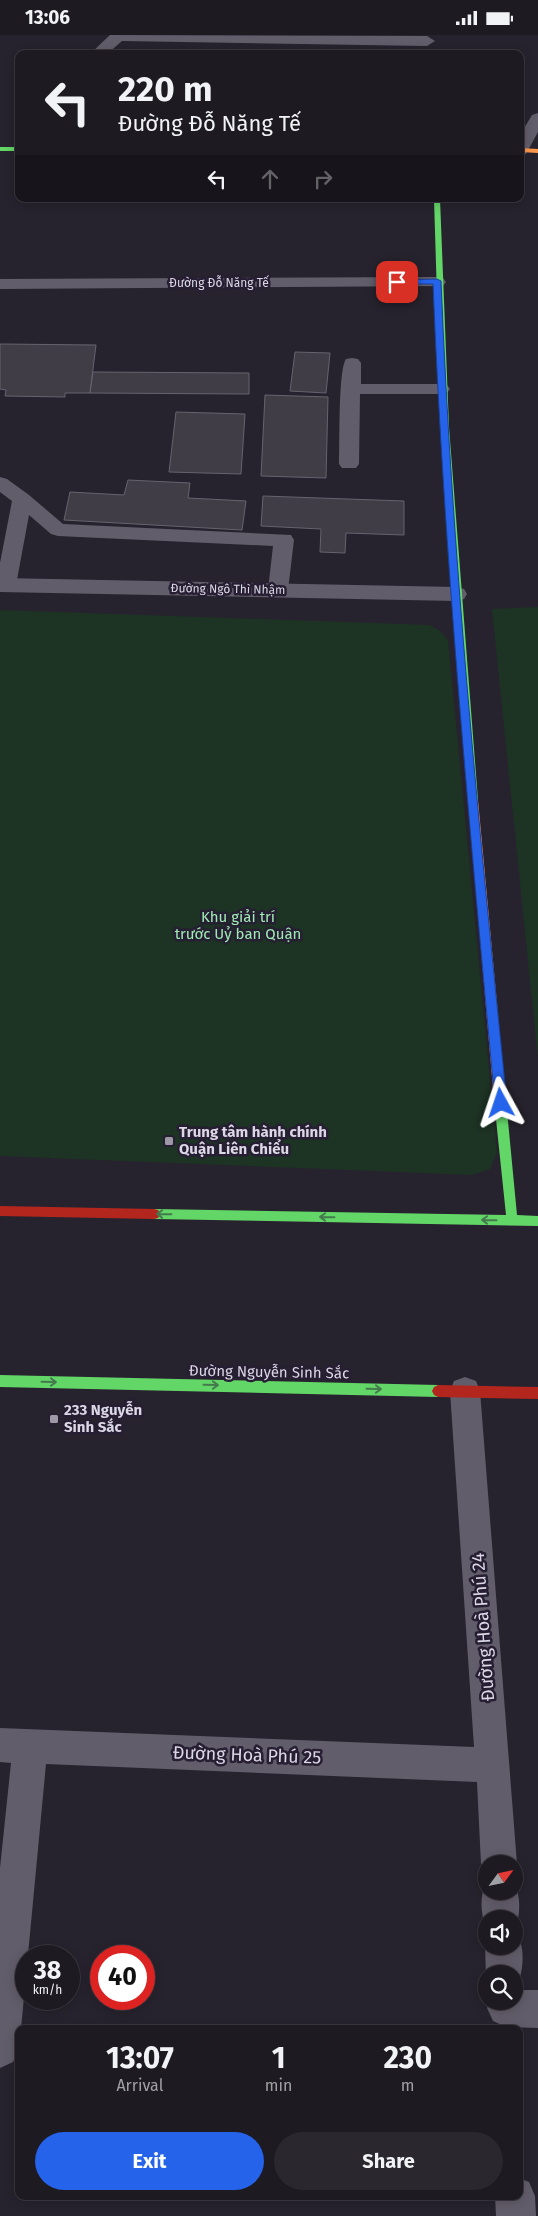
<!DOCTYPE html>
<meta charset="utf-8">
<style>
body{margin:0;font-family:"Fira Sans",sans-serif;background:#2a272f;color:#f1f3f6;height:100vh;display:flex;flex-direction:column;font-size:19px;white-space:nowrap}
*{box-sizing:border-box;margin:0}
p{font-size:16px;color:#a0a1a5}
.icon{flex:none;width:28px;height:28px;fill:none;stroke:currentColor;stroke-width:2;stroke-linecap:round;stroke-linejoin:round}
.map{position:relative;flex:1;overflow:hidden}
.side{position:absolute;left:15px;top:1990px;width:508px;height:175px;display:flex;flex-direction:column;background:#1d1a22;border-radius:10px;box-shadow:0 2px 12px #0003,0 0 0 1px #3b3840}
.side>*{flex:none}
.banner{position:absolute;left:15px;top:15px;width:509px;height:152px;border-radius:10px;box-shadow:0 2px 12px #0003,0 0 0 1px #3b3840;background:#1d1a22;color:#f1f3f6;overflow:hidden}
.needle{width:32px;rotate:57deg}
.fabs{position:absolute;left:478px;top:1820px;display:grid;gap:10px}
.fabs a{display:grid;place-items:center;width:45px;height:45px;border-radius:50%;background:#1d1a22;box-shadow:0 2px 12px #0003,0 0 0 1px #3b3840;font-size:25px}
.speed{position:absolute;left:15px;top:1910px;display:flex;gap:10px;font-size:25px;font-weight:700;text-align:center}
.speed>*{display:grid;place-content:center;width:65px;height:65px;border-radius:50%;background:#1d1a22;box-shadow:0 2px 12px #0003,0 0 0 1px #3b3840;line-height:1}
.speed small{font-size:12px;font-weight:400}
.speed .limit{border:8px solid #d22;background:#fff;color:#111}
.pin{position:absolute;display:grid;place-items:center;width:42px;height:42px;color:#fff;margin:-21px;border-radius:10px;box-shadow:0 2px 8px #0006}
.me{position:absolute;width:55px;margin:-28px;rotate:355deg;stroke-linejoin:round;filter:drop-shadow(0 0 4px #0008)}
.turn{display:flex;align-items:center;gap:18px;height:105px;padding:0 20px;font-size:22px}
.turn .icon{width:65px;height:65px;stroke-width:2.5}
.turn b{display:block;font-size:35px;line-height:42px}
.lanes{display:flex;align-items:center;height:48px;padding:0 20px;background:#0003;justify-content:center;gap:25px;direction:ltr}
.lanes .off{opacity:.35}
.eta{display:flex;justify-content:space-evenly;align-items:center;height:85px;text-align:center}
.eta b{font-size:30px;font-weight:700;line-height:35px}
.button{display:flex;gap:10px;margin-top:auto;padding:10px 20px}
.button a{flex:1;height:58px;border-radius:30px;background:#2563eb;color:#fff;font-size:20px;font-weight:700;line-height:58px;text-align:center}
.button a+a{background:#2a272f;color:#f1f3f6}
.status{display:flex;justify-content:space-between;align-items:center;height:35px;padding:0 25px;background:#1d1a22;direction:ltr}
.status svg{height:14px;fill:currentColor}
.map>svg:first-child{display:block}
</style>
<div class="status"><b>13:06</b><svg viewBox="0 0 49 12"><path d="M0 12V9h3v3zM5 12V6h3v6zM10 12V3h3v9zM15 12V0h3v12zM26 1h20v11H26zM47 4h2v5h-2z"/></svg></div>
<div class="map">
<svg width="538" height="2181" viewBox="0 0 538 2181">
<rect width="100%" height="100%" fill="#27232e"/>
<g fill="#1d3324">
<path d="M538,572V1024L492,574Z"/>
<path d="M0,575L430,590L440,596L448,605L497,1118L490,1134L472,1140L0,1121Z"/>
</g>
<g fill="#413d47" stroke="#67636e">
<path d="M0,309L96,310L90,358H65V362L5,361L6,355L0,354Z"/>
<path d="M295,317L330,318L326,358L290,356Z"/>
<path d="M93,337L249,338V359L90,358Z"/>
<path d="M265,360L328,362L326,443L261,441Z"/>
<path d="M176,377L245,379L241,439L169,437Z"/>
<path d="M128,445L190,448L188,463L246,466L242,495L64,485L70,457L124,460Z"/>
<path d="M263,461L404,466V500L346,498L345,518L320,517L321,494L261,491Z"/>
</g>
<g fill="none" stroke-linecap="round" stroke-linejoin="round">
<g fill="#625d6a" fill-rule="evenodd">
<path d="M352,323L358,324L361,328V349H441L447,350L450,354L447,358L441,359H360L359,429L356,433H342L339,429C340,410 338,335 346,324Z"/>
<path d="M0,442L7,444L29,460L63,489L291,500L294,505L288,555L285,560L278,562L271,560L268,555L273,511L58,501L51,499L29,480L16,550L13,555L6,557L0,555V528L12,466L0,457Z"/>
</g>
<g fill="#625d6a" fill-rule="evenodd">
<path d="M110,0L427,1L435,6L427,11L122,6L107,19H90Z"/>
<path d="M538,78V97L526,119L520,120V100L532,80Z"/>
<path d="M437,242L443,243L446,247L443,251L0,254V244Z"/>
<path d="M0,543L456,552L464,554L467,559L464,564L456,566L0,557Z"/>
<path d="M465,1342L476,1346L480,1356L517,1829L514,1837V1829H486V1841L481,1829L477,1747L46,1729L21,1994H19V2014L13,2027L0,2033V1833L11,1728L0,1727V1693L474,1712L450,1356L454,1346Z"/>
<path d="M486,1846V1856H514V1846C521,1862 521,1880 514,1897V1884H486V1892C480,1878 480,1860 486,1846Z"/>
<path d="M514,1897C527,1909 523,1937 517,1952L514,1953V1939H486V1941L485,1911L486,1907V1911H514Z"/>
<path d="M514,1955H538V1993L506,1992L493,1986L487,1973L490,1966H514Z"/>
<path d="M519,2143L529,2147L535,2161L536,2181H496L495,2161H519Z"/>
</g>
<g fill="#63d668" fill-rule="evenodd">
<rect x="0" y="112" width="19" height="4"/>
<path d="M434,164H440L449,392L478,765L473,769L468,765L441,392Z"/>
<path d="M500,1060L504,1062L506,1065L517,1180L538,1181V1191L154,1184L150,1183L148,1179L150,1175L154,1174L506,1180L494,1065L496,1062Z"/>
<path d="M0,1340L438,1350L442,1352L444,1356L442,1360L438,1362L0,1352Z"/>
</g>
<g fill="#ff974d" fill-rule="evenodd">
<path d="M520,113L538,114V118L520,117Z"/>
<path d="M473,761L478,765L506,1065L504,1068H496L494,1065L468,765Z"/>
</g>
<g fill="#b3261e" fill-rule="evenodd">
<path d="M0,1171L154,1174L158,1175L160,1179L158,1183L154,1184L0,1181Z"/>
<path d="M438,1350L538,1352V1364L438,1362L434,1360L432,1356L434,1352Z"/>
</g>
</g>
<defs><path id="oneway-shaft" d="M-6 0H5M1.5-3L5.5 0L1.5 3" fill="none" stroke-width="1.6" stroke-linecap="round" stroke-linejoin="round" transform="scale(1.25)"/></defs>
<g stroke="#447a4e">
<use href="#oneway-shaft" transform="translate(164 1179) rotate(-179)"/>
<use href="#oneway-shaft" transform="translate(327 1182) rotate(-179)"/>
<use href="#oneway-shaft" transform="translate(489 1185) rotate(-179)"/>
<use href="#oneway-shaft" transform="translate(49 1347) rotate(1)"/>
<use href="#oneway-shaft" transform="translate(211 1350) rotate(1)"/>
<use href="#oneway-shaft" transform="translate(374 1354) rotate(1)"/>
</g>
<path fill="#2563eb" stroke="#184099" d="M437,244L441,246C452,521 479,795 507,1068L501,1073L495,1068C470,796 444,523 433,249H397L394,247L397,245Z"/>
<g fill="#9c98a5" stroke="#261e33" stroke-width="2">
<rect x="164" y="1101" width="10" height="10" rx="2.5"/>
<rect x="49" y="1379" width="10" height="10" rx="2.5"/>
</g>
<g text-anchor="middle" stroke-width="5" stroke-linejoin="round" paint-order="stroke">
<g font-size="12" fill="#dbd7e5" stroke="#261e33">
<text x="219" y="252">Đường Đỗ Năng Tế</text>
<text transform="translate(228 554) rotate(1)" y="4">Đường Ngô Thì Nhậm</text>
</g>
<g font-size="15" fill="#9eebb1" stroke="#261e33">
<text x="238" y="887">Khu giải trí<tspan x="238" dy="17">trước Uỷ ban Quận</tspan></text>
</g>
<g font-size="15" font-weight="bold" fill="#dbd7e5" stroke="#261e33" text-anchor="start">
<text x="179" y="1102">Trung tâm hành chính<tspan x="179" dy="17">Quận Liên Chiểu</tspan></text>
<text x="64" y="1380">233 Nguyễn<tspan x="64" dy="17">Sinh Sắc</tspan></text>
</g>
<g font-size="15" fill="#dbd7e5" stroke="#261e33">
<text transform="translate(269 1337) rotate(1)" y="5">Đường Nguyễn Sinh Sắc</text>
</g>
<g font-size="18" fill="#dbd7e5" stroke="#261e33">
<text transform="translate(483 1592) rotate(-94)" y="6">Đường Hoà Phú 24</text>
<text transform="translate(247 1720) rotate(2)" y="6">Đường Hoà Phú 25</text>
</g>
</g>
</svg>
<div class="fabs">
<a><svg class="needle" viewBox="-14 -14 28 28"><path d="M0-13l5 13h-10z" fill="#e53935"/><path d="M0 13l5-13h-10z" fill="#a0a1a5"/></svg></a>
<a><svg class="icon" aria-label="sound" viewBox="0 0 24 24"><path d="M4 9h4l5-4v14l-5-4H4zM17 9q2 3 0 6"/></svg></a>
<a><svg class="icon" aria-label="search" viewBox="0 0 24 24"><circle cx="10" cy="10" r="6"/><path d="M15 15l6 6"/></svg></a>
</div>
<div class="speed"><div>38<small>km/h</small></div><div class="limit">40</div></div>
<div class="pin" style="left:397px;top:247px;background:#d93025"><svg class="icon" aria-label="arrive" viewBox="0 0 24 24"><path d="M6 21V4h12l-3 4 3 4H6"/></svg></div>
<svg class="me" style="left:501px;top:1068px" viewBox="-20 -20 40 40"><path d="M0-17L14 15 0 8-14 15z" fill="#2563eb" stroke="#fff" stroke-width="4"/></svg>
<div class="banner">
<div class="turn"><svg class="icon" aria-label="left" viewBox="0 0 24 24"><path d="M17 20v-9H6M10 6l-5 5 5 5"/></svg><div><b>220 m</b>Đường Đỗ Năng Tế</div></div>
<div class="lanes"><svg class="icon" aria-label="left" viewBox="0 0 24 24"><path d="M17 20v-9H6M10 6l-5 5 5 5"/></svg><svg class="icon off" aria-label="ahead" viewBox="0 0 24 24"><path d="M12 20V5M6 11l6-6 6 6"/></svg><svg class="icon off" aria-label="right" viewBox="0 0 24 24"><path d="M7 20v-9h11M14 6l5 5-5 5"/></svg></div>
</div>
<section class="side">
<div class="eta">
<div><b>13:07</b><p>Arrival</p></div>
<div><b>1</b><p>min</p></div>
<div><b>230</b><p>m</p></div>
</div>
<div class="button"><a>Exit</a><a>Share</a></div>
</section>
</div>
